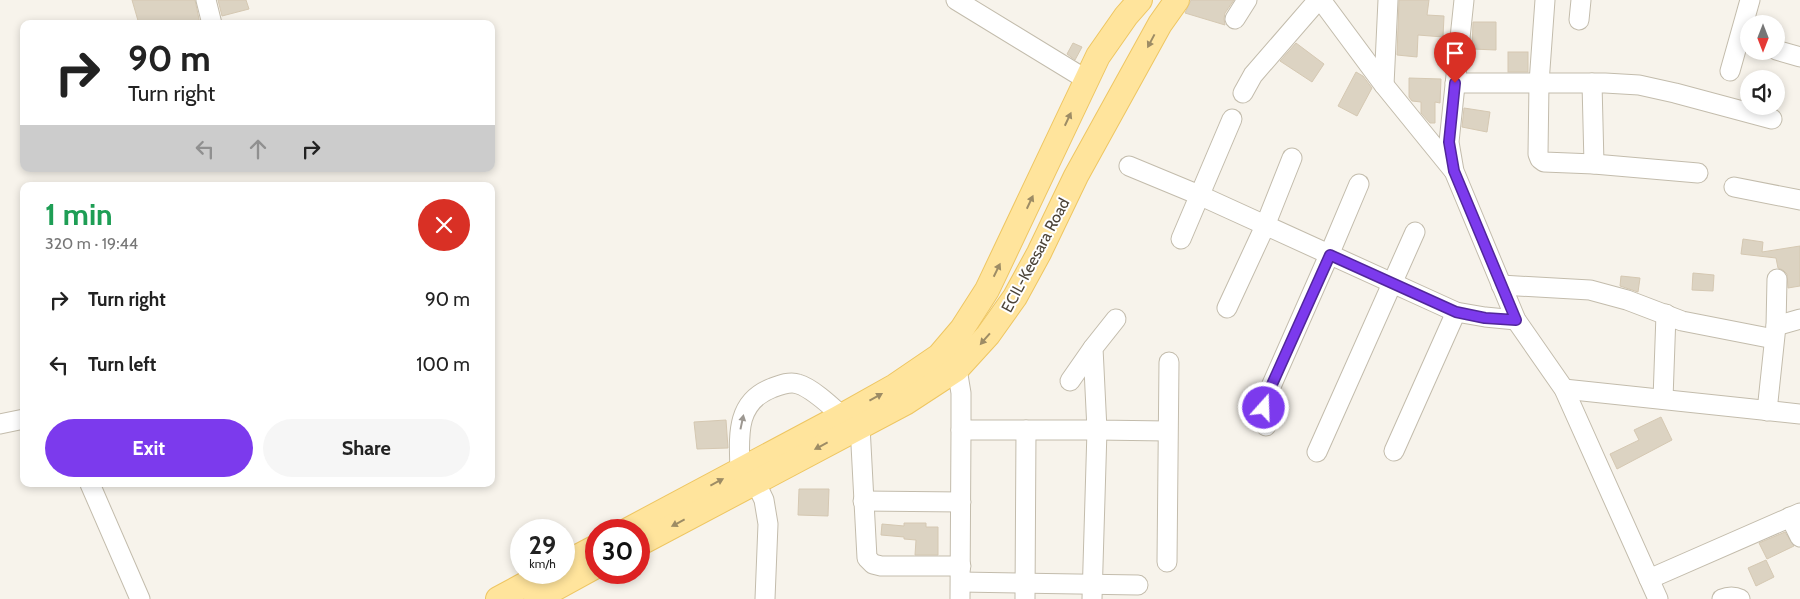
<!DOCTYPE html>
<meta charset="utf-8">
<style>
body{margin:0;font-family:Cabin,sans-serif;background:#f6f6f6;color:#222;height:100vh;display:flex;flex-direction:column;font-size:19px;white-space:nowrap}
*{box-sizing:border-box;margin:0}
p{font-size:16px;color:#767676}
.icon{flex:none;width:28px;height:28px;fill:none;stroke:currentColor;stroke-width:2;stroke-linecap:round;stroke-linejoin:round}
.map{position:relative;flex:1;overflow:hidden}
.sheet{position:absolute;left:20px;top:182px;width:475px;height:305px;display:flex;flex-direction:column;background:#fff;border-radius:10px;box-shadow:0 2px 8px #0003}
.sheet>*{flex:none}
.banner{position:absolute;left:20px;top:20px;width:475px;height:152px;border-radius:10px;box-shadow:0 2px 8px #0003;background:#fff;color:#222;overflow:hidden}
.needle{width:32px;rotate:180deg}
.buttons{position:absolute;left:1740px;top:15px;display:grid;gap:10px}
.buttons a{display:grid;place-items:center;width:45px;height:45px;border-radius:50%;background:#fff;box-shadow:0 2px 8px #0003;font-size:25px}
.speed{position:absolute;left:510px;top:519px;display:flex;gap:10px;font-size:25px;font-weight:700;text-align:center}
.speed>*{display:grid;place-content:center;width:65px;height:65px;border-radius:50%;background:#fff;box-shadow:0 2px 8px #0003;line-height:1}
.speed small{font-size:12px;font-weight:400}
.speed .limit{border:8px solid #d22;background:#fff;color:#111}
.pin{position:absolute;display:grid;place-items:center;width:42px;height:42px;color:#fff;margin:-51px -21px;border-radius:50% 50% 50% 0;rotate:-45deg;box-shadow:0 0 5px #0007}
.pin .icon{rotate:45deg}
.me{position:absolute;width:55px;margin:-28px;rotate:20deg;stroke-linejoin:round;filter:drop-shadow(0 0 4px #0008)}
.turn{display:flex;align-items:center;gap:18px;height:105px;padding:0 25px;font-size:22px}
.turn .icon{width:65px;height:65px;stroke-width:2.5}
.turn b{display:block;font-size:35px;line-height:42px}
.lanes{display:flex;align-items:center;height:48px;padding:0 25px;background:#0003;justify-content:center;gap:25px;direction:ltr}
.lanes .off{opacity:.35}
.round{display:grid;place-items:center;flex:none;width:52px;height:52px;border-radius:26px;background:#f6f6f6}
.head{display:flex;align-items:center;justify-content:space-between;height:85px;padding:0 25px}
h1{font-size:30px;font-weight:700;line-height:38px;color:#1e9e55}
.cta{display:flex;gap:10px;margin-top:auto;padding:10px 25px}
.cta a{flex:1;height:58px;border-radius:30px;background:#7c3aed;color:#fff;font-size:20px;font-weight:700;line-height:58px;text-align:center}
.cta a+a{background:#f6f6f6;color:#222}
ul{padding:0;list-style:none}
li{display:flex;align-items:center;gap:15px;height:65px;padding:0 25px}
li div{flex:1}
li b{display:block;font-size:19px}
li em{font-style:normal}
.map>svg:first-child{display:block}
</style>
<div class="map">
<svg width="1800" height="599" viewBox="0 0 1800 599">
<rect width="100%" height="100%" fill="#f7f3eb"/>
<g fill="#dcd3c2" stroke="#d5c8b2">
<path d="M132,0H195L200,24H139Z"/>
<path d="M218,0H246L249,9L222,16Z"/>
<path d="M1191,0H1234L1225,13L1224,19L1225,25L1185,13Z"/>
<path d="M1399,0H1429L1427,15L1444,16L1443,37L1418,35L1417,57L1397,55Z"/>
<path d="M1473,22H1496V50L1472,49Z"/>
<path d="M1073,43L1082,47L1075,60L1067,54Z"/>
<path d="M1296,43L1324,64L1312,82L1280,61Z"/>
<rect x="1508" y="52" width="20" height="20"/>
<path d="M1356,72L1363,76L1372,88L1357,116L1338,106Z"/>
<path d="M1409,78L1441,79L1440,103L1435,102V123H1430L1421,113V102L1412,101L1409,97Z"/>
<path d="M1464,108L1490,112L1487,132L1462,127Z"/>
<path d="M1743,239L1763,242L1762,252L1800,246V286L1788,288L1787,274L1783,270L1778,268L1776,258L1741,254Z"/>
<path d="M1693,273L1714,275L1713,291L1692,290Z"/>
<path d="M1621,276L1640,278L1638,292L1620,286Z"/>
<path d="M1661,417L1672,440L1617,469L1610,454L1639,440L1634,430Z"/>
<path d="M726,420L728,448L697,449L694,422Z"/>
<path d="M799,489H829L828,516L798,515Z"/>
<path d="M904,523H926V527H938V555H915L916,540L904,539V537L881,535L882,524L904,526Z"/>
<path d="M1785,532L1794,546L1767,559L1759,543Z"/>
<path d="M1766,560L1774,577L1756,586L1748,568Z"/>
</g>
<g fill="none" stroke-linecap="round" stroke-linejoin="round">
<g stroke="#c3bcac" stroke-width="21">
<g id="minor">
<path d="M206,0L212,24"/>
<path d="M956,0L1087,80"/>
<path d="M1321,0L1384,85L1453,170"/>
<path d="M1464,0L1449,142L1454,171L1516,320L1564,389L1658,599"/>
<path d="M1545,0L1539,83L1538,154L1540,159L1544,162L1594,164L1698,173"/>
<path d="M1235,19L1247,0"/>
<path d="M1579,20L1581,0"/>
<path d="M1776,50L1800,57"/>
<path d="M1730,71L1750,0"/>
<path d="M1455,83H1605L1639,85L1675,93L1772,119"/>
<path d="M1592,83L1594,164"/>
<path d="M1384,85L1388,0"/>
<path d="M1243,93L1253,75L1318,0"/>
<path d="M1129,166L1199,195L1456,312L1485,317L1516,320"/>
<path d="M1734,187L1800,200"/>
<path d="M1181,239L1232,119"/>
<path d="M1501,285L1590,290L1627,300L1682,321L1774,339"/>
<path d="M1227,308L1265,226L1292,158"/>
<path d="M1116,319L1093,348L1097,430L1167,431"/>
<path d="M1776,326L1800,319"/>
<path d="M957,369L961,393V430L960,599"/>
<path d="M1070,381L1093,348"/>
<path d="M1564,389L1800,414"/>
<path d="M1663,399L1666,314"/>
<path d="M1767,411L1776,326L1777,279"/>
<path d="M0,424L24,419"/>
<path d="M860,426L867,558L873,564L881,566H961"/>
<path d="M1266,426L1263,408L1265,400L1329,255L1359,184"/>
<path d="M961,430H1097L1092,599"/>
<path d="M1394,451L1456,312"/>
<path d="M1317,452L1415,232"/>
<path d="M740,470C739,437 735,402 772,388C780,385 790,381 798,384C812,388 831,406 842,416"/>
<path d="M755,481L764,500L768,524L765,599"/>
<path d="M90,484L140,599"/>
<path d="M863,501L961,502"/>
<path d="M1790,517L1800,537"/>
<path d="M1167,562L1169,362"/>
<path d="M1649,579L1800,513"/>
<path d="M961,582L1138,585"/>
<path d="M1025,599L1026,430"/>
<path d="M1722,599C1729,596 1734,596 1740,599"/>
</g>
</g>
<g stroke="#eec662" stroke-width="26">
<g id="major">
<path d="M628,530L838,418L895,386L939,356L962,329L987,290L1098,56L1126,16L1140,0"/>
<path d="M639,544L905,403L957,369L988,335L1015,297L1039,253L1076,176L1160,24L1177,0"/>
<path d="M564,564L596,547"/>
<path d="M498,599L548,572"/>
<path d="M536,599L596,566"/>
</g>
</g>
<use href="#minor" stroke="#fff" stroke-width="19"/>
<use href="#major" stroke="#ffe49c" stroke-width="24"/>
</g>
<defs><path id="oneway-solid" d="M-6-.8H1V-3.2L6.5 0L1 3.2V.8H-6Z" transform="scale(1.25)"/></defs>
<g fill="#9d8c65">
<use href="#oneway-solid" transform="translate(1151 41) rotate(118)"/>
<use href="#oneway-solid" transform="translate(1068 119) rotate(-65)"/>
<use href="#oneway-solid" transform="translate(1030 202) rotate(-65)"/>
<use href="#oneway-solid" transform="translate(997 270) rotate(-64)"/>
<use href="#oneway-solid" transform="translate(985 339) rotate(131)"/>
<use href="#oneway-solid" transform="translate(876 397) rotate(-29)"/>
<use href="#oneway-solid" transform="translate(821 446) rotate(152)"/>
<use href="#oneway-solid" transform="translate(717 482) rotate(-28)"/>
<use href="#oneway-solid" transform="translate(678 523) rotate(152)"/>
</g>
<use fill="#9d9892" href="#oneway-solid" transform="translate(742 422) rotate(-78)"/>
<g fill="none" stroke-linecap="round" stroke-linejoin="round">
<g stroke="#51269a" stroke-width="12">
<path id="route" d="M1264,408L1265,400L1330,255L1456,312L1485,318L1516,320L1454,171L1449,142L1455,83"/>
</g>
<use href="#route" stroke="#7c3aed" stroke-width="9"/>
</g>
<g text-anchor="middle" stroke-width="4" stroke-linejoin="round" paint-order="stroke">
<g font-size="16" fill="#4c4438" stroke="#fff">
<text transform="translate(1035 255) rotate(-62)" y="6">ECIL-Keesara Road</text>
</g>
</g>
</svg>
<div class="buttons">
<a><svg class="needle" viewBox="-14 -14 28 28"><path d="M0-13l5 13h-10z" fill="#e53935"/><path d="M0 13l5-13h-10z" fill="#767676"/></svg></a>
<a><svg class="icon" aria-label="sound" viewBox="0 0 24 24"><path d="M4 9h4l5-4v14l-5-4H4zM17 9q2 3 0 6"/></svg></a>
</div>
<div class="speed"><div>29<small>km/h</small></div><div class="limit">30</div></div>
<div class="pin" style="left:1455px;top:83px;background:#d93025"><svg class="icon" aria-label="arrive" viewBox="0 0 24 24"><path d="M6 21V4h12l-3 4 3 4H6"/></svg></div>
<svg class="me" style="left:1264px;top:408px" viewBox="-20 -20 40 40"><circle r="17" fill="#7c3aed" stroke="#fff" stroke-width="3"/><path d="M0-11L8 9 0 5-8 9z" fill="#fff"/></svg>
<div class="banner">
<div class="turn"><svg class="icon" aria-label="right" viewBox="0 0 24 24"><path d="M7 20v-9h11M14 6l5 5-5 5"/></svg><div><b>90 m</b>Turn right</div></div>
<div class="lanes"><svg class="icon off" aria-label="left" viewBox="0 0 24 24"><path d="M17 20v-9H6M10 6l-5 5 5 5"/></svg><svg class="icon off" aria-label="ahead" viewBox="0 0 24 24"><path d="M12 20V5M6 11l6-6 6 6"/></svg><svg class="icon" aria-label="right" viewBox="0 0 24 24"><path d="M7 20v-9h11M14 6l5 5-5 5"/></svg></div>
</div>
<section class="sheet">
<div class="head"><div><h1>1 min</h1><p>320 m · 19:44</p></div><a class="round" style="background:#d93025;color:#fff"><svg class="icon" aria-label="close" viewBox="0 0 24 24"><path d="M6 6l12 12M18 6L6 18"/></svg></a></div>
<ul>
<li><svg class="icon" aria-label="right" viewBox="0 0 24 24"><path d="M7 20v-9h11M14 6l5 5-5 5"/></svg><div><b>Turn right</b></div><em>90 m</em></li>
<li><svg class="icon" aria-label="left" viewBox="0 0 24 24"><path d="M17 20v-9H6M10 6l-5 5 5 5"/></svg><div><b>Turn left</b></div><em>100 m</em></li>
</ul>
<div class="cta"><a>Exit</a><a>Share</a></div>
</section>
</div>
